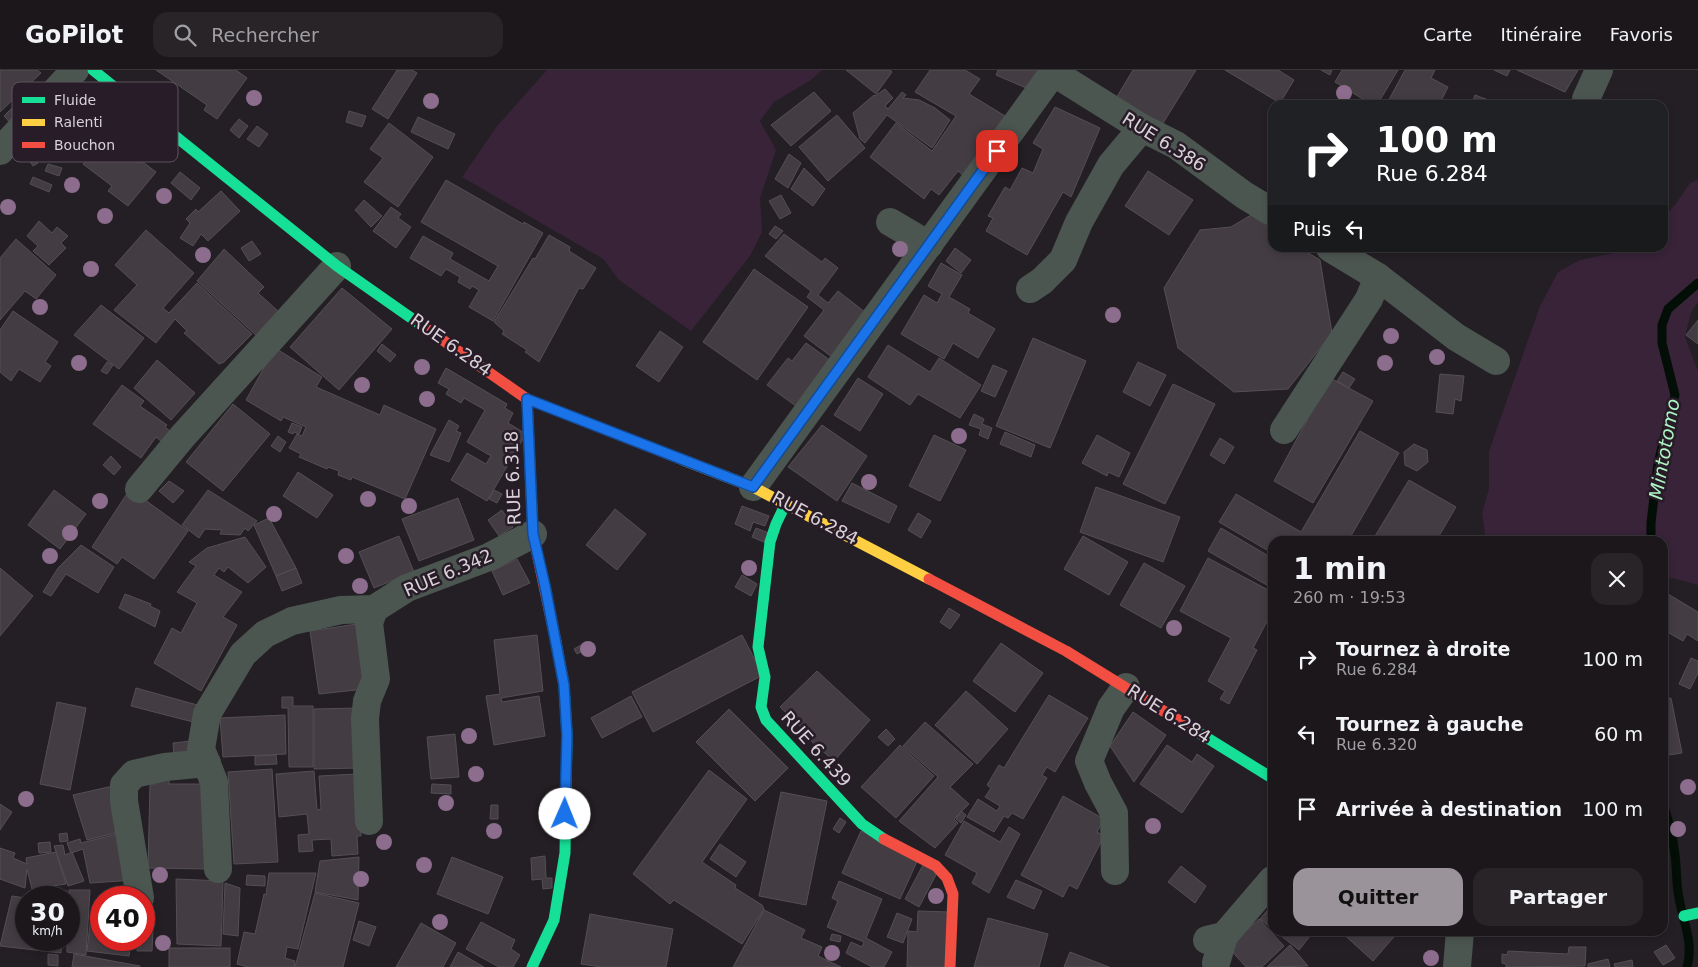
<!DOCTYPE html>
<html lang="fr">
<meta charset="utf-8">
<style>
body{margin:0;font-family:"DejaVu Sans",sans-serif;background:#282428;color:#f1f3f6;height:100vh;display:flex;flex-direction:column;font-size:19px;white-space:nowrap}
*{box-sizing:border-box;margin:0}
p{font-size:16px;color:#a09fa3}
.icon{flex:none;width:28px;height:28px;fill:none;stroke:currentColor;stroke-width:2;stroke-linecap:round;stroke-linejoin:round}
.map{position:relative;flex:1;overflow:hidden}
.side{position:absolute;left:1268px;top:466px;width:400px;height:400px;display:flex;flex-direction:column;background:#1b171b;border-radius:15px;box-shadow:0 2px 8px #0003,0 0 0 1px #39363a}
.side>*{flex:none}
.banner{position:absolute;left:1268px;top:30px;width:400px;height:152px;border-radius:15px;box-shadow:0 2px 8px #0003,0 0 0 1px #39363a;background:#202124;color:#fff;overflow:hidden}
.speed{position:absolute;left:15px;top:816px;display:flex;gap:10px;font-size:25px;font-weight:700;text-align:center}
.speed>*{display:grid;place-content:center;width:65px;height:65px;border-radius:50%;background:#1b171b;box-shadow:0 2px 8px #0003,0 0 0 1px #39363a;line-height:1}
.speed small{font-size:12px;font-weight:400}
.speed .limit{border:8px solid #d22;background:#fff;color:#111}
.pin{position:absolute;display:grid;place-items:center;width:42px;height:42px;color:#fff;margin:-21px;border-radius:10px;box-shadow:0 2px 8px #0006}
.me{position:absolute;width:55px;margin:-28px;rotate:1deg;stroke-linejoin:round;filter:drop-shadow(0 0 4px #0008)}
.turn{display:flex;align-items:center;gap:18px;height:105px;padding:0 25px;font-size:22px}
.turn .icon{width:65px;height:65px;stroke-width:2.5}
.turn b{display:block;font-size:35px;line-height:42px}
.then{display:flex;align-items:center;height:48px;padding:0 25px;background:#0003;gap:10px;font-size:19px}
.round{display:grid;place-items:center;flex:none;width:52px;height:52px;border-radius:15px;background:#282428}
.headline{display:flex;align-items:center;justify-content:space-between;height:85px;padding:0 25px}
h1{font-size:30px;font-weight:700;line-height:38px}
.button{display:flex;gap:10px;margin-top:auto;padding:10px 25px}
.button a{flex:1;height:58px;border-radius:15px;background:#9a9399;color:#111;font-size:20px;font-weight:700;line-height:58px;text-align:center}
.button a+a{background:#282428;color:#f1f3f6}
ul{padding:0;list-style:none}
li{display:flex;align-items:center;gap:15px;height:75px;padding:0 25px}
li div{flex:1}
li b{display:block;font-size:19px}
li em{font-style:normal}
header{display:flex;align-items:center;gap:30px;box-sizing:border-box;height:70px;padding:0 25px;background:#1b171b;border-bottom:1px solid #39363a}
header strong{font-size:24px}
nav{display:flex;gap:28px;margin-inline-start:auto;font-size:18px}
.search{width:350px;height:45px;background:#282428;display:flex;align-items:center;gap:12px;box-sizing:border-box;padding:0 18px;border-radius:15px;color:#a09fa3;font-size:19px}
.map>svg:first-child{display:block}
</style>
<header>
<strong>GoPilot</strong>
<div class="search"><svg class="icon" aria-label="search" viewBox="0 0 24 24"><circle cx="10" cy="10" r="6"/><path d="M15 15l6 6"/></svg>Rechercher</div>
<nav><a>Carte</a><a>Itinéraire</a><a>Favoris</a></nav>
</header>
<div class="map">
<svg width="1698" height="897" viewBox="0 0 1698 897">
<rect width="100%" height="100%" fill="#241f24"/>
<g fill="#382338">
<path d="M547,0H822L811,10L774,32L760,51L776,80L760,128L762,162L750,186L691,261L619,210L603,189L462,107L497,56Z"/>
<path d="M1698,110V232L1691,242L1685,267L1698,301V515L1673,508L1663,510L1662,471H1486L1482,443L1489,419V381L1540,236L1558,202L1580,190L1628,180L1631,178H1662L1663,147L1675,135L1690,113Z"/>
</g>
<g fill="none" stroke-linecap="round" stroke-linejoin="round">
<g stroke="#030f06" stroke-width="9">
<path d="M1651,471V453L1658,393L1675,325L1662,273V255L1668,239L1698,213"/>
<path d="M1662,732C1669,750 1673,767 1675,785C1677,800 1676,814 1679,828C1683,852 1694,873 1687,897"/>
</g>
</g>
<g fill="#433d43" stroke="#544f54">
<path d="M0,0H37L41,3L0,42Z"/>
<path d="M156,0H236L247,8L217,49L204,40L207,35Z"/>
<path d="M397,0H412L417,3L388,49L372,39Z"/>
<path d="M846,0H890L892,2L876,24Z"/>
<path d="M930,0H965L980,9L969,24L1010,49L966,108L958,101L939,125L931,119L924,129L870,87L896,53L932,81L956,46L915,22Z"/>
<path d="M998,0H1044L1033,21L996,5Z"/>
<path d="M1133,0H1196L1160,58L1115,30Z"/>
<path d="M1225,0H1278L1294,10L1280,33Z"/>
<path d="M1321,0H1332L1330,5Z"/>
<path d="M1342,0H1398L1377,35H1364L1366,31L1335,12Z"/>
<path d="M1405,0H1435L1431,8L1448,17L1439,35H1386Z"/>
<path d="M1494,0H1510L1507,6Z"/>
<path d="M1517,0H1578L1565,22Z"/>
<path d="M885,19L893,28L885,36L888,39L902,22L906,25L903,28L919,30L935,38L950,50L932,78L887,45L865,73L860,69L853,43L874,25L875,26Z"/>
<path d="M814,22L831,41L791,76L771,55Z"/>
<path d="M1475,25L1502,35H1471Z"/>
<path d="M13,37L21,46L12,55L4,46Z"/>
<path d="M1055,37L1100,58L1071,127L1063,122L1027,185L986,161L993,148L988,146L1005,117L1010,120L1022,98L1033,103L1043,79L1033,73Z"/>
<path d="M349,41L366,46L362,57L346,52Z"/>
<path d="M837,45L865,78L828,111L799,77Z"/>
<path d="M418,47L455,64L448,79L411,62Z"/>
<path d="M239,49L248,56L239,68L230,60Z"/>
<path d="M389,53L433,87L398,137L364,112L383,88L370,79Z"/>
<path d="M257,56L268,64L259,77L247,69Z"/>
<path d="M106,64L156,102L128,136L108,121L112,116L83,94Z"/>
<path d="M789,84L801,93L788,118L775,109Z"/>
<path d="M34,87L38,93L33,96L29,90Z"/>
<path d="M48,94L62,98L59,106L45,101Z"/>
<path d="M804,98L825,119L813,136L791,119Z"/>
<path d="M1148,101L1193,130L1169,165L1125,136Z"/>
<path d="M180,102L200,118L191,130L171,113Z"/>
<path d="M33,107L52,115L49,122L30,114Z"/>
<path d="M446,110L523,154L524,152L543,163L493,251L469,237L479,220L472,216L470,219L458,212L460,207L446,199L441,206L410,188L423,166L453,183L450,189L489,211L498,196L421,152Z"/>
<path d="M221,121L240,141L208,171L201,164L193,176L180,168L190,153L186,149L196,139L198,142Z"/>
<path d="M781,125L791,143L780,149L769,131Z"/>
<path d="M364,130L382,146L371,157L355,140Z"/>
<path d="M391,137L401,144L398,148L411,157L396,178L373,161Z"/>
<path d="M1251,145L1272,160V178H1300L1320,190L1332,263L1288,319L1234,322L1178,278L1164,218L1200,160L1231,157Z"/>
<path d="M39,151L52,163L57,157L68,166L61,173L66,178L49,195L33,181L38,176L27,166Z"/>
<path d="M775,156L783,161L776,169L769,164Z"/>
<path d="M146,160L194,203L163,238L169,243L197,213L252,264L224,292L219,294L184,263L187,261L175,249L156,273L114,240L137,215L115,195Z"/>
<path d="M784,164L822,192L825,188L838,198L818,225L828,233L838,221L870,246L836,290L804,266L824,240L807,227L811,221L765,186Z"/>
<path d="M549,165L570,177L569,181L596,198L583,219L579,218L539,292L525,282L527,280L502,264L504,261L494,252L533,188L535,189Z"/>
<path d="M16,169L56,205L36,229L25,221L0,250V188Z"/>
<path d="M252,171L261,184L249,191L241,178Z"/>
<path d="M955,178L971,190L961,203L946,191Z"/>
<path d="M224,179L264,217L258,223L278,241L259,268L197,211Z"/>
<path d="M941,193L962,205L949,227L970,239L968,243L995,259L978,288L953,273L944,289L901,264L924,225L937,233L942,224L928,216Z"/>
<path d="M754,199L808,237L757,310L703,272Z"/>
<path d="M342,218L392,259L339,320L290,277Z"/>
<path d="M101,235L144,268L119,299L74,265Z"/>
<path d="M13,241L58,272L45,292L51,296L40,312L19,299L11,311L0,302V260Z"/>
<path d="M1698,250V274L1686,265Z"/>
<path d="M660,261L683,277L659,312L636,296Z"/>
<path d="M1033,268L1086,291L1050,378L996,356Z"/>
<path d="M806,273L834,293L800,339L767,315L788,288L792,291Z"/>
<path d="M382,274L396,285L390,292L377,281Z"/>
<path d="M888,275L930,302L939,288L981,315L960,348L918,324L910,335L868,307Z"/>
<path d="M275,278L322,307L316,317L380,345L384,335L436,359L405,429L352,407L351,410L338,405L339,401L328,397L327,399L299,387L301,384L289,378L297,364L302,366L306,357L283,347L281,351L246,330Z"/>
<path d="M157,290L195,323L171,350L134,318Z"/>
<path d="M107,292L113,295L107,304L101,301Z"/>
<path d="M1138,292L1166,305L1150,336L1123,322Z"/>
<path d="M993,295L1007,301L995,327L981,321Z"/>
<path d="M446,298L507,334L505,338L513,343L508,353L526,364L487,431L451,410L467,383L486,394L491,386L467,372L485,340L464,328L461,333L446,324L449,319L438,313Z"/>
<path d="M1343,302L1355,309L1349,318L1337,311Z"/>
<path d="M1440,304L1464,306L1461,331L1455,329L1453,344L1436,342Z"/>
<path d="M858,308L883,324L860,361L834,345Z"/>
<path d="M1330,308L1373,331L1313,433L1274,411Z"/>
<path d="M1173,314L1215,334L1165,434L1123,414Z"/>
<path d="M122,315L144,331L140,336L167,355L165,357L170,361L162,372L156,367L141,388L93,354Z"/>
<path d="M233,334L270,364L223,421L186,392Z"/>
<path d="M974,344L984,349L982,354L992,358L988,369L979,365L981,359L969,355Z"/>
<path d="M449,350L459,356L456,361L461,363L449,392L430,385Z"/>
<path d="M292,353L302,357L299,364L294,362L293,364L288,362Z"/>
<path d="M822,355L867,386L837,431L788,397Z"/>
<path d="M1360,361L1399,383L1348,471H1308L1300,467L1297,471H1272V483L1219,452L1236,424L1301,462Z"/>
<path d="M1005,362L1035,375L1031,387L1000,374Z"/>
<path d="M934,365L966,380L940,431L909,416Z"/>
<path d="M1097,365L1130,383L1119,407L1108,402L1107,406L1082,393Z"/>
<path d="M278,366L286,372L280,382L271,376Z"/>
<path d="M1220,368L1234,377L1224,394L1210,385Z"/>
<path d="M1414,374L1427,380L1428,392L1417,401L1405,395L1404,382Z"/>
<path d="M111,386L121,397L114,405L103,395Z"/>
<path d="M298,402L333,425L317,448L283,426Z"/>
<path d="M1409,410L1456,437L1436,471H1372Z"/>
<path d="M169,411L184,421L173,433L159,421Z"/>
<path d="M852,413L897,436L889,453L842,431Z"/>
<path d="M1096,417L1180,447L1163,492L1080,462Z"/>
<path d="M130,419L188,461L154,509L122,487L117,494L92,477Z"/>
<path d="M54,420L86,444L60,479L28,455Z"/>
<path d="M208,420L257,451L248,461L245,458L240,465L220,464L222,460L205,459L199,468L182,455Z"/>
<path d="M494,420L502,424L497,433L489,429Z"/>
<path d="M458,428L474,470L419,491L402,449Z"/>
<path d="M742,436L769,446L765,456L753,452L750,461L735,454Z"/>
<path d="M615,439L646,464L617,500L586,475Z"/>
<path d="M502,440L513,457L499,466L488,450Z"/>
<path d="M918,443L931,451L921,468L908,460Z"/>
<path d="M269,448L296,498L276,506L254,455Z"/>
<path d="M756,458L769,463L766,473L752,467Z"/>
<path d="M1221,458L1272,488V518L1208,481Z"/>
<path d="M399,466L414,502L374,518L359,482Z"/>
<path d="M1083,466L1128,492L1109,525L1064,499Z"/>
<path d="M245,467L266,497L248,513L228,497L224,502L219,498L214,505L242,522L223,547L237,555L201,621L154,593L172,558L181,563L197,533L177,522L196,496L189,492L207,478Z"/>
<path d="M81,475L114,497L98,523L66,504L51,526L43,522L58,498Z"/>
<path d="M1208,488L1272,522V542L1253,578L1257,580L1229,634L1220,629L1225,621L1208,611L1231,568L1180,541Z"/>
<path d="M517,489L530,513L503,525L492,501Z"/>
<path d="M1144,493L1185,516L1161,558L1120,535Z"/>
<path d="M0,498L33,526L0,566Z"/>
<path d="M296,498L302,513L282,521L276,506Z"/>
<path d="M742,505L757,514L751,526L735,517Z"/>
<path d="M1663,521L1698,542V571L1687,564L1683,571L1662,559Z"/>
<path d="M125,524L151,534L150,536L160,541L155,557L119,538Z"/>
<path d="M949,538L960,545L950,559L940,552Z"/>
<path d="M357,554L365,619L319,624L310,561Z"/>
<path d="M537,565L543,621L501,628L502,632L539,626L545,666L494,675L486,626L500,624L494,570Z"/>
<path d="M742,565L763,605L653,662L632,622Z"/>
<path d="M1001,573L1043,603L1015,642L973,611Z"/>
<path d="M581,575L584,580L577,584L574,579Z"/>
<path d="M1691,588L1698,591V603L1690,619L1679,614Z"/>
<path d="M817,601L870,650L834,691L803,664L806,662L780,637Z"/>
<path d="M136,618L201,636L197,653L131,636Z"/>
<path d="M966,621L1008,659L977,694L935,655Z"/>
<path d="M1049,625L1088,648L1055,702L1047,697L1042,705L1047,708L1023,749L1012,743L1008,748L1004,746L994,762L967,747L978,729L997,741L1000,736L985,727L991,718L987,715L999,695L1004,698Z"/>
<path d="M631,626L642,647L602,668L591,648Z"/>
<path d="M282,627H293V636H313V697H289L288,638H282Z"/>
<path d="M1671,628L1682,683L1662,686V630Z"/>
<path d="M57,632L86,638L70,720L40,714Z"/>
<path d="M357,638L359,698L314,699V639Z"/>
<path d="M729,639L788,698L755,731L696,672Z"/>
<path d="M1133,642L1166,665L1134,712L1110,676Z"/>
<path d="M285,645L286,684L223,687L220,648Z"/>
<path d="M925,652L973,694L950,717L969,734L954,749L958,753L935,778L899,751L938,707L903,676Z"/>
<path d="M886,659L895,669L888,676L878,667Z"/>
<path d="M455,664L459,707L431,709L427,667Z"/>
<path d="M192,671L193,685L174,687L173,673Z"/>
<path d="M900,675L934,706L896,748L861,717Z"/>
<path d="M1167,675L1192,692L1197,684L1214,696L1182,743L1140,714Z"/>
<path d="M276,685L277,694L255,695V686Z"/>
<path d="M272,699L278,792L234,794L228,702Z"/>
<path d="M709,700L747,729L702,792L736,815L735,818L762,835L764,839L742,874L674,830L670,834L633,804Z"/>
<path d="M314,701L317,740L321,739L319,706L357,704L361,766H357L358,784L332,786L331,769L312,770L313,781L299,782L298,765L309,764L307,744L279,747L276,704Z"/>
<path d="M169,703V714H208V799L148,798L150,714H155V706Z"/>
<path d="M432,714L451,715V724L431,723Z"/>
<path d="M113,716L124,761L87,770L73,725Z"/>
<path d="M781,722L827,731L806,835L759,826Z"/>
<path d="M1063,726L1104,749L1097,762L1104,766L1077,819L1069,815L1063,827L1021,805Z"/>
<path d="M0,734L12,742L0,760Z"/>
<path d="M491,735H498V749H490Z"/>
<path d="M961,741L966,745L961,753L956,749Z"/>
<path d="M840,748L846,752L839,763L833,759Z"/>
<path d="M964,751L1000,772L1009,757L1020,764L989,823L972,813L977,803L945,785Z"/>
<path d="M861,761L919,787L900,829L842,803Z"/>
<path d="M126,762L135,810L90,813L83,779L71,783L67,773L80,769L81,773Z"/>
<path d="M67,763L68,771L60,772L59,764Z"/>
<path d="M50,772L51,782L39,783L38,773Z"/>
<path d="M720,774L746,792L736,807L710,789Z"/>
<path d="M63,775L65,785L72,782L84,811L68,816L54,776Z"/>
<path d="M0,778L15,783L13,788L27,794L26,788L56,782L66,814L32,819L27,799L25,818L0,809Z"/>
<path d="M545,786L546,808H552V818L543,819L542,809L532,810L531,788Z"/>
<path d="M359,787L358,830L315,822L320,791Z"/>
<path d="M452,787L503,807L488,844L437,824Z"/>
<path d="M924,793L938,801L919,837L905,829Z"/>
<path d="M1181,796L1206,816L1195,833L1168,812Z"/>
<path d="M269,803H316L298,879L287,877L285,888L295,891L294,897H248L237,894L244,862L255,864L264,824L266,825Z"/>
<path d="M247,805L265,806V816L246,815Z"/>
<path d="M176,809L223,811L221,876L177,874Z"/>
<path d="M1016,810L1042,821L1034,839L1007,827Z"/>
<path d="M839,811L882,829L866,868L892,882L884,897H872L846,883L851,872L862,877L864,872L827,857L838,831L832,828Z"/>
<path d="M225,813L240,818L238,866L223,864Z"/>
<path d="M44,817L67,821L66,828H42Z"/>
<path d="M69,820H90L86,885L67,882V870H69Z"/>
<path d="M315,823L359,833L343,897H295Z"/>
<path d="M12,826L26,828V870H62L61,883L0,876Z"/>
<path d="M1272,835V859L1260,849Z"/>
<path d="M92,836L101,837V870H136H131L129,886L87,881Z"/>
<path d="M764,840L805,860L801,868L822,877L818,886L841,897H733Z"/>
<path d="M918,841L949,842L947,897H907L908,861L917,862Z"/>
<path d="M897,843L912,849L903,873L887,867Z"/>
<path d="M590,844L673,859L666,897H601L581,894Z"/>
<path d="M988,848L1048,864L1039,897H974Z"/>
<path d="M1259,849L1284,876L1262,897H1246L1228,877Z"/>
<path d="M359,851L376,857L369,876L353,870Z"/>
<path d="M481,852L515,870L511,879L520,885L513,897H499L466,879Z"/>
<path d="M421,853L456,873L443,897H396Z"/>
<path d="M144,859H153L152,881H137L138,870H144Z"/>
<path d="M1275,861H1314L1299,880Z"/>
<path d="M1340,861H1399L1373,891Z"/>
<path d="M832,864L841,866L840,872L830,870Z"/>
<path d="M1290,875L1308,896L1267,897Z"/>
<path d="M1666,875L1675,888L1663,895L1654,882Z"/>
<path d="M1569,877H1586L1585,896L1506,897V894L1502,893V884L1507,885L1508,881L1568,884Z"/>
<rect x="169" y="878" width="61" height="19"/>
<path d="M458,882L484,897H450Z"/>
<path d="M1070,882L1109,897H1064Z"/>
<path d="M48,884L58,885V896L48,895Z"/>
<path d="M74,884L140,896V897H72Z"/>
<path d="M1608,889L1610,897H1588V894Z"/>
<path d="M1632,890L1633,897H1615L1614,894Z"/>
</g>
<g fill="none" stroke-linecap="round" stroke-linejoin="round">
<g stroke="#4c5650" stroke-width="28">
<path d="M1054,3L1142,58L1176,75L1244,125L1272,142"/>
<path d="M1586,29L1599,0"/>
<path d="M0,81L75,0"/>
<path d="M890,152L929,175"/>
<path d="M1330,178L1378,207L1456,267L1496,291"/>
<path d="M1030,219L1042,211L1063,190L1079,152L1111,95L1142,58"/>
<path d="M1284,360L1369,229L1378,207"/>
<path d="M753,417L1055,0"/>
<path d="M139,419L182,367L337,196"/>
<path d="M369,751L365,649L367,631L376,609L369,553L374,539"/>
<path d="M218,799L214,712L201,679L207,644L243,584L265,564L292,551L341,540L374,539L407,518L489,487L533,464"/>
<path d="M1115,801L1114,743L1098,713L1089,691L1111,638L1126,617"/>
<path d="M140,828L124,731V715L134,704L165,697L207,693"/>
<path d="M1207,870L1224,866L1272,810"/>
<path d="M1216,893L1224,866"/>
<path d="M1457,897L1460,861"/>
</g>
<g stroke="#16e098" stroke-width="11">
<path d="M93,0L337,196L424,257"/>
<path d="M786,433L776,454L770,472L758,577L765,607L761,637L766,650L862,754L884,769"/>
<path d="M1196,661L1272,708"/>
<path d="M1684,846L1698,843"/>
<path d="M532,897L554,850L565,783L567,665L564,615L556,572"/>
</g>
<path stroke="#ffcf43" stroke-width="11" d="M683,390L753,417L929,509"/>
<g stroke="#f24e42" stroke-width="11">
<path d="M424,257L527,329L683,390"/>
<path d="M527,329L533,464L556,572"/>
<path d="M929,509L1066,581L1196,661"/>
<path d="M884,769L936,796L947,808L953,824L950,897"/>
</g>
</g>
<g fill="#8c6d8d">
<circle cx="1344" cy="23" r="8"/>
<circle cx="254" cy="28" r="8"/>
<circle cx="431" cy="31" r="8"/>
<circle cx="72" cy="115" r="8"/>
<circle cx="164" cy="126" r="8"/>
<circle cx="8" cy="137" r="8"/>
<circle cx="105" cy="146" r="8"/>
<circle cx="900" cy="179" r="8"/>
<circle cx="203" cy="185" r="8"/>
<circle cx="91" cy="199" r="8"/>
<circle cx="40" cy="237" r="8"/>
<circle cx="1113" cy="245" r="8"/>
<circle cx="1391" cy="266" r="8"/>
<circle cx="1437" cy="287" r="8"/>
<circle cx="79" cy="293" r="8"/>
<circle cx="1385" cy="293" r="8"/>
<circle cx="422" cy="297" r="8"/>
<circle cx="362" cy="315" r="8"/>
<circle cx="427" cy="329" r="8"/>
<circle cx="959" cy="366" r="8"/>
<circle cx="869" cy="412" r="8"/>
<circle cx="368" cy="429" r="8"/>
<circle cx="100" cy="431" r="8"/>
<circle cx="409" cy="436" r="8"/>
<circle cx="274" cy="444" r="8"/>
<circle cx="70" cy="463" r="8"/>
<circle cx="50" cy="486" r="8"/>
<circle cx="346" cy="486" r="8"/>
<circle cx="749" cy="498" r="8"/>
<circle cx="360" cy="516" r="8"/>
<circle cx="1174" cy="558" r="8"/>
<circle cx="588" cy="579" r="8"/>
<circle cx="469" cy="666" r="8"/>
<circle cx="476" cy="704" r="8"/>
<circle cx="1688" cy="717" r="8"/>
<circle cx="26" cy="729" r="8"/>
<circle cx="446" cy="733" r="8"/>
<circle cx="1153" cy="756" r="8"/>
<circle cx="1678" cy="759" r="8"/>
<circle cx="494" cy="761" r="8"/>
<circle cx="384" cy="772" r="8"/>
<circle cx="424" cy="795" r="8"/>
<circle cx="160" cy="805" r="8"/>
<circle cx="361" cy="809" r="8"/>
<circle cx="936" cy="826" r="8"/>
<circle cx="440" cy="852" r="8"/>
<circle cx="163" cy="873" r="8"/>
<circle cx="832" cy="883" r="8"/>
<circle cx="1431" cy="888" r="8"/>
</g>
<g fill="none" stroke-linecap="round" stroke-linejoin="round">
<g stroke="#114b97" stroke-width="12">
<path id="route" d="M565,744L567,665L564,615L545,516L533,464L527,329L753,417L997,81"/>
</g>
<use href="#route" stroke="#1a73e8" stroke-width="9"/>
</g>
<g text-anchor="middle" stroke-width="5" stroke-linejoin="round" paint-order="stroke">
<g font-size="18" fill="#d9d1d8" stroke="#271c27">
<text transform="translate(1164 72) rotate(32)" y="6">RUE 6.386</text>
<text transform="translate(451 275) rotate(35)" y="6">RUE 6.284</text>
<text transform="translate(513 408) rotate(-92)" y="6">RUE 6.318</text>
<text transform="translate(815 448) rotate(28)" y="6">RUE 6.284</text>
<text transform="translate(448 503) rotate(-23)" y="6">RUE 6.342</text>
<text transform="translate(1169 644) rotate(32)" y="6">RUE 6.284</text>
<text transform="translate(816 679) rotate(48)" y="6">RUE 6.439</text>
</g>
<g font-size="19" font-style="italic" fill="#aff4c3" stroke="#271c27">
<text transform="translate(1664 379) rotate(-80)" y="7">Mintotomo</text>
</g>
</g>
<rect x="12" y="12" width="166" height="80" rx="8" fill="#271c27" stroke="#5c525c" stroke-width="1"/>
<rect x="22" y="27" width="23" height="6" fill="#16e098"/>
<rect x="22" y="49" width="23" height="7" fill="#ffcf43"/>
<rect x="22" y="72" width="23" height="6" fill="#f24e42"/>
<g font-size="14" fill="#d9d1d8">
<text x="54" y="35">Fluide</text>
<text x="54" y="57">Ralenti</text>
<text x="54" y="80">Bouchon</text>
</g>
</svg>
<div class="speed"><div>30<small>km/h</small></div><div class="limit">40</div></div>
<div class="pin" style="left:997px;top:81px;background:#d93025"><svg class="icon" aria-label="arrive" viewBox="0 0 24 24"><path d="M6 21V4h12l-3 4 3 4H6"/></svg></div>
<svg class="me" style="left:565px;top:744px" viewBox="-20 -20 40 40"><circle r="19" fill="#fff"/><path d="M0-13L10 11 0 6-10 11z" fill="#1a73e8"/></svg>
<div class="banner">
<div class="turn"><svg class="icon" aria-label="right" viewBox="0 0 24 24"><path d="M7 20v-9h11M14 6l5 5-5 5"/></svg><div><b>100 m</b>Rue 6.284</div></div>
<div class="then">Puis<svg class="icon" aria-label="left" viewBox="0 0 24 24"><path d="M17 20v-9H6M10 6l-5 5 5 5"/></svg></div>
</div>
<section class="side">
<div class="headline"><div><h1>1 min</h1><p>260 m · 19:53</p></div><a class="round"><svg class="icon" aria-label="close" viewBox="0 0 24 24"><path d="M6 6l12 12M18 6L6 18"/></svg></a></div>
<ul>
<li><svg class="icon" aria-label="right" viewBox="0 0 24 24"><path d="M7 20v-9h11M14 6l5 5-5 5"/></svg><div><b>Tournez à droite</b><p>Rue 6.284</p></div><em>100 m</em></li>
<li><svg class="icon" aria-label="left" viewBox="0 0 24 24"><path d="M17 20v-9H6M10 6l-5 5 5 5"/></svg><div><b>Tournez à gauche</b><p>Rue 6.320</p></div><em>60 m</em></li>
<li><svg class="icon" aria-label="arrive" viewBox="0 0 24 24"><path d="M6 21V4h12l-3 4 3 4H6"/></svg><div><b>Arrivée à destination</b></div><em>100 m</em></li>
</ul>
<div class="button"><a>Quitter</a><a>Partager</a></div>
</section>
</div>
